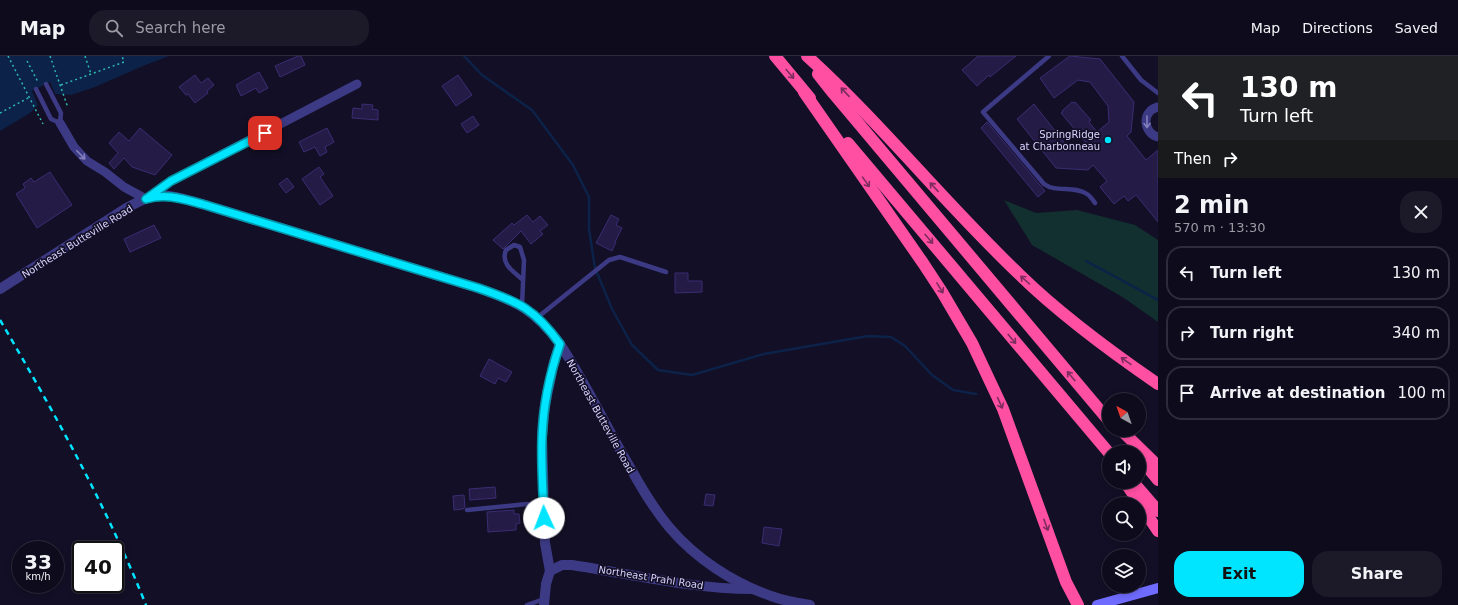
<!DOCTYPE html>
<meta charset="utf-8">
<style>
body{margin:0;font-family:"DejaVu Sans",sans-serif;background:#1c1929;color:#f1f3f6;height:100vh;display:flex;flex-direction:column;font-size:15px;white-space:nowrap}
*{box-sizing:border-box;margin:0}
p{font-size:13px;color:#9b9ba3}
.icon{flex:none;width:22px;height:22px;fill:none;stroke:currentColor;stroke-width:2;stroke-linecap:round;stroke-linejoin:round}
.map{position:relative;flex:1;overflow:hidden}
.drawer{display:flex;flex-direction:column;background:#0e0b1c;width:300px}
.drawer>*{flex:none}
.guide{background:#202124;color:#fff;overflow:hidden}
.needle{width:26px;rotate:320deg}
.controls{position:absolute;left:1102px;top:337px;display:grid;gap:8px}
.controls a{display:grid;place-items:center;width:44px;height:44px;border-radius:50%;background:#0e0b1c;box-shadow:0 2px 6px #0003,0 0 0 1px #2e2b3b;font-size:20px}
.speed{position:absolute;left:12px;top:485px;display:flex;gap:8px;font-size:20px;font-weight:700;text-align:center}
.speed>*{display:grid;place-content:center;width:52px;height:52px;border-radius:50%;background:#0e0b1c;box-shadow:0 2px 6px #0003,0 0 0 1px #2e2b3b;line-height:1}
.speed small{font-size:10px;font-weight:400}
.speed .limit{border:2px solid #111;border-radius:6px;background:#fff;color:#111}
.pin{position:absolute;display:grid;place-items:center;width:34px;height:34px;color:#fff;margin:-17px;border-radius:8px;box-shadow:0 2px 6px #0006}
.me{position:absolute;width:44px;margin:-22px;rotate:358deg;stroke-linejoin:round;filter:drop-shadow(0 0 3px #0008)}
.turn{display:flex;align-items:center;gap:14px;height:84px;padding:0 16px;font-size:18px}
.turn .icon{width:52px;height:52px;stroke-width:2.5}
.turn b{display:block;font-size:28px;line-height:34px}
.then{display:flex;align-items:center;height:38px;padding:0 16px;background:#0003;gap:8px;font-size:15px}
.round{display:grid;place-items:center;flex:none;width:42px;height:42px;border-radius:16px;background:#1c1929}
.summary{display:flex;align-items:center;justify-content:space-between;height:68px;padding:0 16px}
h1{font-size:24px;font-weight:700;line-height:30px}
.cta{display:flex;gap:8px;margin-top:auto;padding:8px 16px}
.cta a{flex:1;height:46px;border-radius:16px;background:#00e5ff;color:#111;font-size:16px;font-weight:700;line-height:46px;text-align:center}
.cta a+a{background:#1c1929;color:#f1f3f6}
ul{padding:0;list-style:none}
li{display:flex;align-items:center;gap:12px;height:54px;margin:0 8px 6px;padding:0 8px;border:2px solid #2e2b3b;border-radius:16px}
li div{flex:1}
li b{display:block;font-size:15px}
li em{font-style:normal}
header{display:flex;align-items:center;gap:24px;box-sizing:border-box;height:56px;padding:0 20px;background:#0e0b1c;border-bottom:1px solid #2e2b3b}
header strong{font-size:19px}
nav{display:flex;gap:22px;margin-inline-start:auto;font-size:14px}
.search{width:280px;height:36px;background:#1c1929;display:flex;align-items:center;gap:10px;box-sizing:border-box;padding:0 14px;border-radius:16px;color:#9b9ba3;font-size:15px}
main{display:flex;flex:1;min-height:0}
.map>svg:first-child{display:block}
</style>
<header>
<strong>Map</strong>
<div class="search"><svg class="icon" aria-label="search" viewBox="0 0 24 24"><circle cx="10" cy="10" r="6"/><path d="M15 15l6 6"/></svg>Search here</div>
<nav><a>Map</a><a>Directions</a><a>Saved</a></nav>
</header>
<main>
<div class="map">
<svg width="1158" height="549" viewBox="0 0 1158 549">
<rect width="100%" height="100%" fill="#130f26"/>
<path fill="#12302f" d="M1004,144L1036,157L1077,154L1135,169L1158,184V266L1124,242L1032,189Z"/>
<path fill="#0c2248" d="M0,0H169L143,10L95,31L71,39L55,38L50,26L32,35L38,49L30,57L0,75Z"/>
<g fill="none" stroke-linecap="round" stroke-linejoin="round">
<g stroke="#0c2248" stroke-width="2.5">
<path d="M464,0L482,19L532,54L573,109L589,141V173L595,212L612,253L632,289L658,314L692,319L764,298L868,280L891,281L905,290L932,319L953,334L976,338"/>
<path d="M1086,205L1158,244"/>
</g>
</g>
<g fill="#241b47" stroke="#3b2d73">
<path d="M298,0H301L305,9L280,21L275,10Z"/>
<path d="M978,0H1016L990,21L989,19L977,30L962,14Z"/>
<path d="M1070,0L1100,3L1134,46L1131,76L1127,80L1146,104L1158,94V166L1136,139L1128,145L1124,140L1114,148L1100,131L1107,125L1093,109L1088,114L1056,112L1017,63L1034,48L1066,89L1087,88L1061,57L1063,56L1062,55L1072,46L1073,47L1075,46L1091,64L1089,66L1097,76L1109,66L1108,50L1090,26L1078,24L1054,42L1040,22Z"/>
<path d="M259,16L268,32L259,37L256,32L241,40L236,29Z"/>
<path d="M195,19L201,27L208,22L214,29L207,35L208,37L195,47L188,38L186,39L179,31Z"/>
<path d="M458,19L472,39L456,50L442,30Z"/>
<path d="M362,48L373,49L372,53L378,54V64L352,62L353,52L362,53Z"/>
<path d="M473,60L479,69L467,77L461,68Z"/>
<path d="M987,66L1045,135L1038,141L981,72Z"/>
<path d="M140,72L172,99L155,119L132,111L124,102L114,113L109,107L118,97L109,87L119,76L129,85Z"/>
<path d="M327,72L334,86L325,91L327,96L320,100L315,91L304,96L299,86Z"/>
<path d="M319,111L324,118L320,121L333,140L320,149L302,123Z"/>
<path d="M50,116L72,149L37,172L16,138L25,132L23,128L31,122L34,126Z"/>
<path d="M287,122L294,131L286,137L279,128Z"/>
<path d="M527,159L533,166L540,160L548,169L540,175L543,178L531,188L521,175L503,193L493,184L512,167L514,169Z"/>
<path d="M611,159L619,163L616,169L622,172L615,186H616L612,195L596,187Z"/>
<path d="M154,169L161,182L130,196L124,183Z"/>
<path d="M675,217H688V225H702V236L675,237Z"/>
<path d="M489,303L512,316L506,326L498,322L495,328L480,320Z"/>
<path d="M495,431L496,442L470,444L469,433Z"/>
<path d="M706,438L715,439L713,450L704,449Z"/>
<path d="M464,439L465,451L463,453L454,454L453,440Z"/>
<path d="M514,454V458H519L520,467L516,468V474L488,476L487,456Z"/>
<path d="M764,471L782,473L779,490L762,487Z"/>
</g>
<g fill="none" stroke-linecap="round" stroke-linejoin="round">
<g stroke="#2fb8b0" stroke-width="1.5" stroke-dasharray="2 3" stroke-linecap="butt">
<path d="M8,0L43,68"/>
<path d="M50,0L67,49L66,51"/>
<path d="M85,0L91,18"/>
<path d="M27,5L38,26"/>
<path d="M61,29L124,6L122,0"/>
<path d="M0,57L30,41"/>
</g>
<g stroke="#3d3a85" stroke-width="4.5">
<path d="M1049,0L983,56L1044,128C1056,137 1074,129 1087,138C1090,140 1093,144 1095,147"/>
<path d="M1122,0L1141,24L1158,37"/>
<path d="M36,33L51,63L60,67L61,57L46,28"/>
<path d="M522,250L524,204L520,191L514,189L506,194C500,208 514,216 523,224"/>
<path d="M538,261L609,204L620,201L666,216"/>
<path d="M467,454L527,448L544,449"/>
<path d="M527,549L544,543"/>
</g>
<g stroke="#3d3a85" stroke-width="9">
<path d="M1158,51C1141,55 1143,77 1158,81"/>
<path d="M60,67L74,91L87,105L105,116L124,131L146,143L171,125L357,28"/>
</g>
<g stroke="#3d3a85" stroke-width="10">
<path d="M0,233L128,151C137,147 146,141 155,140C171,138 187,144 202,148L478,232C518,246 535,254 560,288C586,328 607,372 631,413C642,433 654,453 669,471C695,502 733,527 771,540C784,545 797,547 810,549"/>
<path d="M550,515L562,509H572C631,518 692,533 752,533"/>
<path d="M544,549L546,528L550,515L545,487L542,381L545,349L554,306L560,288"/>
</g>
<path stroke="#6f6bff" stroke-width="10" d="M1097,549L1158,532"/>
<g stroke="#ff4fa3" stroke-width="12">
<path d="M775,0L810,42"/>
<path d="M807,0C882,68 946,149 1020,219C1062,260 1110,295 1158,328"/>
<path d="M818,18L833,37L1109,365"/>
<path d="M804,36L923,207L942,236L972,287L1003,353L1066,526L1078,549"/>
<path d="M848,87L1109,397"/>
<path d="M1121,374L1158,410"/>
<path d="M1139,401L1158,424"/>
<path d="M1125,426L1158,475"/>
<path d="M1133,426L1158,455"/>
</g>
<path stroke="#00e5ff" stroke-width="2.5" stroke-dasharray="6 5" stroke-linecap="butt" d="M0,264C54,356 106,449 146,549"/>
</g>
<defs><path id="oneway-shaft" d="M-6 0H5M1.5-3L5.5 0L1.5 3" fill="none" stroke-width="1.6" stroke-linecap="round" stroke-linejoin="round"/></defs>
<g stroke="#7d2c5e">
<use href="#oneway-shaft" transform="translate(790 18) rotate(50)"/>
<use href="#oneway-shaft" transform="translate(845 36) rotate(-133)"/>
<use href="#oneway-shaft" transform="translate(866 126) rotate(55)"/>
<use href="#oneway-shaft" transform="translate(934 131) rotate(-133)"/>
<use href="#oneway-shaft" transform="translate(929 183) rotate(50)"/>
<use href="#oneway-shaft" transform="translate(1025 224) rotate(-138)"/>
<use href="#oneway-shaft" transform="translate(940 232) rotate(58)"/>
<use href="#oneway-shaft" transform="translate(1012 283) rotate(50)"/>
<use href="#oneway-shaft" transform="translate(1126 305) rotate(-145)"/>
<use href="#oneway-shaft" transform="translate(1071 320) rotate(-130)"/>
<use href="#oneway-shaft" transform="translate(1000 347) rotate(66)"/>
<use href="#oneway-shaft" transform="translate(1046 469) rotate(70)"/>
</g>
<g stroke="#837fbc">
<use href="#oneway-shaft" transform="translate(1147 66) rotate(90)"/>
<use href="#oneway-shaft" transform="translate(81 99) rotate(46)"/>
</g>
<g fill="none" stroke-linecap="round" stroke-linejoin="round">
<g stroke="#0095a6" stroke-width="10">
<path id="route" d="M265,77L171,125L146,143C166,137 183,143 202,148L478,232C519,246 535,253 560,288C550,317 543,351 542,382C541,408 543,435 544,462"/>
</g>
<use href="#route" stroke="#00e5ff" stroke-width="7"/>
</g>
<circle fill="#00e5ff" stroke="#130f26" stroke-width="1.5" cx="1108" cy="84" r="4"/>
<g text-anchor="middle" stroke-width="3.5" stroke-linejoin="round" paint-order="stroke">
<g font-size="10" fill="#d9d4ff" stroke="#130f26" text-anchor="end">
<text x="1100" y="82">SpringRidge<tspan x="1100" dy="12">at Charbonneau</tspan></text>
</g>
<g font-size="10" fill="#d9d4ff" stroke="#130f26">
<text transform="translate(77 185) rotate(-32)" y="4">Northeast Butteville Road</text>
<text transform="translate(601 360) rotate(61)" y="4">Northeast Butteville Road</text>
<text transform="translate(651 521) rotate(9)" y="4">Northeast Prahl Road</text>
</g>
</g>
</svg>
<div class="controls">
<a><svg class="needle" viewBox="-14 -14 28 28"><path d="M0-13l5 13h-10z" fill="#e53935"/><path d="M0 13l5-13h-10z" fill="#9b9ba3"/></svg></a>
<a><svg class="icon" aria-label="sound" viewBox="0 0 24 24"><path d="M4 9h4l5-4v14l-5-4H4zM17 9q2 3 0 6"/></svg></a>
<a><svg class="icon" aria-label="search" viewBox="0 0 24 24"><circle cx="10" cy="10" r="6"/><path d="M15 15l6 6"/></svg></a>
<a><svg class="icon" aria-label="layers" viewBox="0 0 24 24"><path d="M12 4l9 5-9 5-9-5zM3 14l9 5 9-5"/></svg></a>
</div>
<div class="speed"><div>33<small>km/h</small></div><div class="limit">40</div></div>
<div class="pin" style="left:265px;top:77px;background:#d93025"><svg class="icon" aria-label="arrive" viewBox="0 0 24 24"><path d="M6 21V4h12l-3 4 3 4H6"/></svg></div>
<svg class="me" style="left:544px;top:462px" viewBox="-20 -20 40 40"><circle r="19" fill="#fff"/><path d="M0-13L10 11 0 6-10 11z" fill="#00e5ff"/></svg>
</div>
<section class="drawer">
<div class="guide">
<div class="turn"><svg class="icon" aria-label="left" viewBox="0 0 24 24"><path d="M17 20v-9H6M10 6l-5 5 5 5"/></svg><div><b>130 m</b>Turn left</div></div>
<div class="then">Then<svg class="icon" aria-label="right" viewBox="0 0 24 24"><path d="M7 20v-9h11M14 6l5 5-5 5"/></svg></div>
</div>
<div class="summary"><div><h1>2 min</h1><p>570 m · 13:30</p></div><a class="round"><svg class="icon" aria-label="close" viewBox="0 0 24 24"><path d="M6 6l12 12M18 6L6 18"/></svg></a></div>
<ul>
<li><svg class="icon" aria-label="left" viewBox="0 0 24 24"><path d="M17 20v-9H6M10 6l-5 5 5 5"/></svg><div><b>Turn left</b></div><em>130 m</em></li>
<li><svg class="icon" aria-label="right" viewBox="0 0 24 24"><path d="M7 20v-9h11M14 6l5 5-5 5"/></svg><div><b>Turn right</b></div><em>340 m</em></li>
<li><svg class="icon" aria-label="arrive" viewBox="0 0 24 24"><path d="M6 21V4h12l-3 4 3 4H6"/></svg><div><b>Arrive at destination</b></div><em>100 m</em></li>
</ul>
<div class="cta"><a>Exit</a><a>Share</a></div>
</section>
</main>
